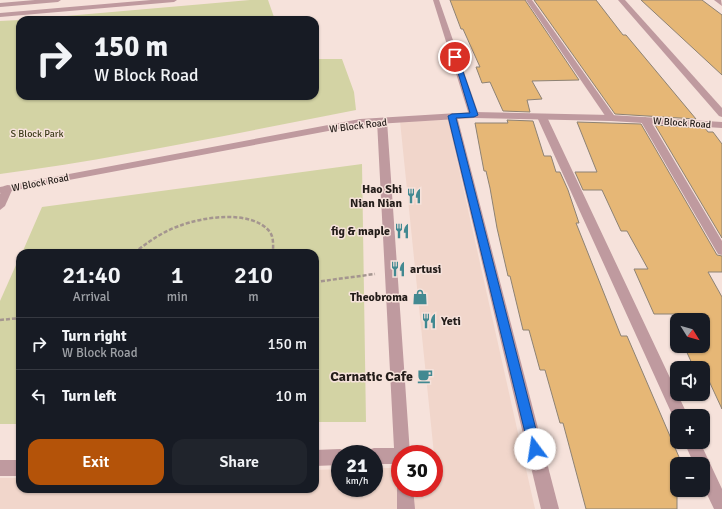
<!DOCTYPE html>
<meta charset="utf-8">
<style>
body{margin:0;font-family:Signika,sans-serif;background:#20242c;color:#f1f3f6;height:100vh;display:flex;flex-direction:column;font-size:15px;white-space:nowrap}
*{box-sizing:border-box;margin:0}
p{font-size:13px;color:#9ea1a6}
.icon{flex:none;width:22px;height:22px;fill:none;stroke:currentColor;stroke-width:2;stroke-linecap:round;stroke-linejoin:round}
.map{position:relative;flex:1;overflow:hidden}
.sheet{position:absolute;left:16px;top:249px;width:303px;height:244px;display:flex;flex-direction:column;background:#171b24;border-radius:12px;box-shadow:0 1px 3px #0004}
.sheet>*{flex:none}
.hud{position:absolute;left:16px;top:16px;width:303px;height:84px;border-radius:12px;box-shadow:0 1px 3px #0004;background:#171b24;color:#f1f3f6;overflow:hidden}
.needle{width:26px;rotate:127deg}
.tools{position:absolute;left:670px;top:313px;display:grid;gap:8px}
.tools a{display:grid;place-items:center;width:40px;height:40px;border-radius:8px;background:#171b24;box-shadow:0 1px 3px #0004;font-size:20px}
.speed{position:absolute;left:331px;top:445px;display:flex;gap:8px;font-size:20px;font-weight:700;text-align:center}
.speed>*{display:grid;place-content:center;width:52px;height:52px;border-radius:50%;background:#171b24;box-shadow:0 1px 3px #0004;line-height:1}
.speed small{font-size:10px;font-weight:400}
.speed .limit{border:6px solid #d22;background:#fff;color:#111}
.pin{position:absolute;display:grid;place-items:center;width:34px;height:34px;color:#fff;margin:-17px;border:2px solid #fff;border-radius:50%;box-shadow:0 1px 4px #0007}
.me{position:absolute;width:44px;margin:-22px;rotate:346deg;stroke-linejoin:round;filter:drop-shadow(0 0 3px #0008)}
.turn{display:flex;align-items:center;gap:14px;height:84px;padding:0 12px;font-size:18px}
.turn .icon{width:52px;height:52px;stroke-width:2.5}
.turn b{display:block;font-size:28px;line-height:34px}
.eta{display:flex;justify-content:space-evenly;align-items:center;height:68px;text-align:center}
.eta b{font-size:24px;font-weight:600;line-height:28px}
.cta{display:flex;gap:8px;margin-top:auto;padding:8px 12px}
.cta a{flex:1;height:46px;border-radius:12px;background:#b45309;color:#fff;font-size:16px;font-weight:600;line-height:46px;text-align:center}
.cta a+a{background:#20242c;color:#f1f3f6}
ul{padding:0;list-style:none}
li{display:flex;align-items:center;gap:12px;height:52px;padding:0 12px;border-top:1px solid #363941}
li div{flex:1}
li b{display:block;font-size:15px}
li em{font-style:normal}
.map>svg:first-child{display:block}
</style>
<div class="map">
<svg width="722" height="509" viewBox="0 0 722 509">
<rect width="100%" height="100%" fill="#f6e2db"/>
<path fill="#f1d6cb" d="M448,120L535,509H0V478H20V489H315V470L340,469V488H374V468H400V488H434V454L400,121Z"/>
<g fill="#d3d3a4">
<path d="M250,0H268L275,20H20Z"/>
<path d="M20,20V96H315V59H342L354,92L356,110C238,133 119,158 0,174V21Z"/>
<path d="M362,164L366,422H315V253H22L42,207Z"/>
<path d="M20,256V424H0V301Z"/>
</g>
<g fill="#e6b776" stroke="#8d8274">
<path d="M450,0H525L579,80L532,81L542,99L527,100L530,112L503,111L490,82L482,83L476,67H480L463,29H461Z"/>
<path d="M534,0H596L623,35H626L696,119L615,114Z"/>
<path d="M641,0H702L722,15V75Z"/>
<path d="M507,120L533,121L544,156H551L556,172H560L568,190L579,223H576L621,336H627L682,464H677V509H586L563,423H560L545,370H540L529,330H523L510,276H508L497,228L490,188L486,171H484L475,123H508Z"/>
<path d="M577,122L641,124L717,255L722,256V272H708L722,297V409L703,368H694L684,346H703V314H654L634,269H648L627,231H621L602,190H583L575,172H597Z"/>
<path d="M655,125L705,128L708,132H713L722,144V238Z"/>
</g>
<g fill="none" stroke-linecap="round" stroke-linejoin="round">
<g stroke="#a4958f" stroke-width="2.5" stroke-dasharray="4 2" stroke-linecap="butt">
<path d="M134,253C148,242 162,232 179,226C202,217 252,209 270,232C274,238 273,246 273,253"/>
<path d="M315,282L375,274"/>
<path d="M0,320L20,318"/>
</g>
<g fill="#bf9a9f" fill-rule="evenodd">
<path d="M433,0H439L479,115L477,117L474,118L469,115Z"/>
<path d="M526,0H532L616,118L614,120H608Z"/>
<path d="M618,0H625L722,108V117L719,116Z"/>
<path d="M714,0H721L722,6Z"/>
<path d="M452,113L457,116L559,509H541L447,116Z"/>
<path d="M542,114L547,117L688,416H677V422L675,421L537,117Z"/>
<path d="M645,117L650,120L722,241V255L718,254L640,120Z"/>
<path d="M382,118L387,121L410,454H400V464H374V454H367L368,450L374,448H394L377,121Z"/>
<path d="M8,185L13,188L5,206L0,210V194L4,186Z"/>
<path d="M684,442H700L722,489V509H714L703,486V464H694Z"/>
<path d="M340,449L346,451L347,454H340V465L315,466V450Z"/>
<rect x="0" y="460" width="20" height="16"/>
<path d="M399,482L400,488H413L415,509H397V488Z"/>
</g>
<g fill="#bf9a9f" fill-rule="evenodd">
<path d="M35,0H61L58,2L0,7V3Z"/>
<path d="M151,0H177L174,2L0,17V13Z"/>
<path d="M474,112L611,115L722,122V128L611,121L474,118L360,125L0,193V187L360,119Z"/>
</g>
</g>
<path fill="#1a73e8" stroke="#114b97" d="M453,56L458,57L478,115L474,117L456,118L541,449L539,453L535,454L530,453L529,449L448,116L452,114L470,113Z"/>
<defs>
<g id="restaurant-bare" transform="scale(1.2)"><path d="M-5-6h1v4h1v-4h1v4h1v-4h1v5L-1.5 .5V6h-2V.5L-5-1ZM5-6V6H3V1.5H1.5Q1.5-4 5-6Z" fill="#428991" stroke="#f6e2db" stroke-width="2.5" paint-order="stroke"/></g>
<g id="shop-bare" transform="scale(1.2)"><path d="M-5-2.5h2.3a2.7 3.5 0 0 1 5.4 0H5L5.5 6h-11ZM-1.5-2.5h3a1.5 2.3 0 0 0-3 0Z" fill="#428991" stroke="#f6e2db" stroke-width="2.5" paint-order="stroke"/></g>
<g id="cafe-bare" transform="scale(1.2)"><path d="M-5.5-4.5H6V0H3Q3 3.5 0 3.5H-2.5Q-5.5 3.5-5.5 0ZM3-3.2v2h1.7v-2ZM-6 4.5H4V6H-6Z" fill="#428991" stroke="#f6e2db" stroke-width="2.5" paint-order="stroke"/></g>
</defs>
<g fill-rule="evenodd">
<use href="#restaurant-bare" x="414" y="196"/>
<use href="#restaurant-bare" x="402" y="231"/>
<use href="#restaurant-bare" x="398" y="269"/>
<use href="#shop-bare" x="420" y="297"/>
<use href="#restaurant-bare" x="429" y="321"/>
<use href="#cafe-bare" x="425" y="376"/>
</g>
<g text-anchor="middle" stroke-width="3" stroke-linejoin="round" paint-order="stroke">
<g font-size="10" fill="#231c19" stroke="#f6e2db">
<text transform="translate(682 122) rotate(4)" y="4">W Block Road</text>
<text transform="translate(358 125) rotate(-7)" y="4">W Block Road</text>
<text transform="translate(40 182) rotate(-11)" y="4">W Block Road</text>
</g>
<g font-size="10" fill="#3c3b19" stroke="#f6e2db">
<text x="37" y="137">S Block Park</text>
</g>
<g font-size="12" font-weight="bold" fill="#231c19" stroke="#f6e2db" text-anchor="end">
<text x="402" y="193">Hao Shi<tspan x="402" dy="14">Nian Nian</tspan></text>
<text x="390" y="235">fig &amp; maple</text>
<text x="410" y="273" text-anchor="start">artusi</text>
<text x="408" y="301">Theobroma</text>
<text x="441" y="325" text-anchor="start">Yeti</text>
</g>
<g font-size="14" font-weight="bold" fill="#231c19" stroke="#f6e2db" text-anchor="end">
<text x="413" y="381">Carnatic Cafe</text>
</g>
</g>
</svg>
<div class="tools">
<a><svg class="needle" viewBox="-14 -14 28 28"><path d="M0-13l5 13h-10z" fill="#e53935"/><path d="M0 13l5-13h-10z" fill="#9ea1a6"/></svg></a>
<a><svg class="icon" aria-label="sound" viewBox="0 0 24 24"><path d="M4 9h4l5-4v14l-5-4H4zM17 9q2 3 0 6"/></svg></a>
<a>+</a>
<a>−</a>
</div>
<div class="speed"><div>21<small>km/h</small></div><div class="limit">30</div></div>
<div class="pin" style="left:455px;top:57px;background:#d93025"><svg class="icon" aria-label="arrive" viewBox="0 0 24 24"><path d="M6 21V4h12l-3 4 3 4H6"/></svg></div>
<svg class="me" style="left:535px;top:449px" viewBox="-20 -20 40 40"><circle r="19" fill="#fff"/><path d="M0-13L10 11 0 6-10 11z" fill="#1a73e8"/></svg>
<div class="hud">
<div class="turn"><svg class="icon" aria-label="right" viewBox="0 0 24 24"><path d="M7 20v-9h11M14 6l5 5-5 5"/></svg><div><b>150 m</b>W Block Road</div></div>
</div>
<section class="sheet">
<div class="eta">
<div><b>21:40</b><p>Arrival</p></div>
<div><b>1</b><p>min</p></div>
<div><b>210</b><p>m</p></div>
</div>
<ul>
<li><svg class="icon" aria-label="right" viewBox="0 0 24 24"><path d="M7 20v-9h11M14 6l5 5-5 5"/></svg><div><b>Turn right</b><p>W Block Road</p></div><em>150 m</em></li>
<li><svg class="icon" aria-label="left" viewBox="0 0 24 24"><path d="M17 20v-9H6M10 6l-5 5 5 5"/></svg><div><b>Turn left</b></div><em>10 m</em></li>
</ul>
<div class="cta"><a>Exit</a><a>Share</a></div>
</section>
</div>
